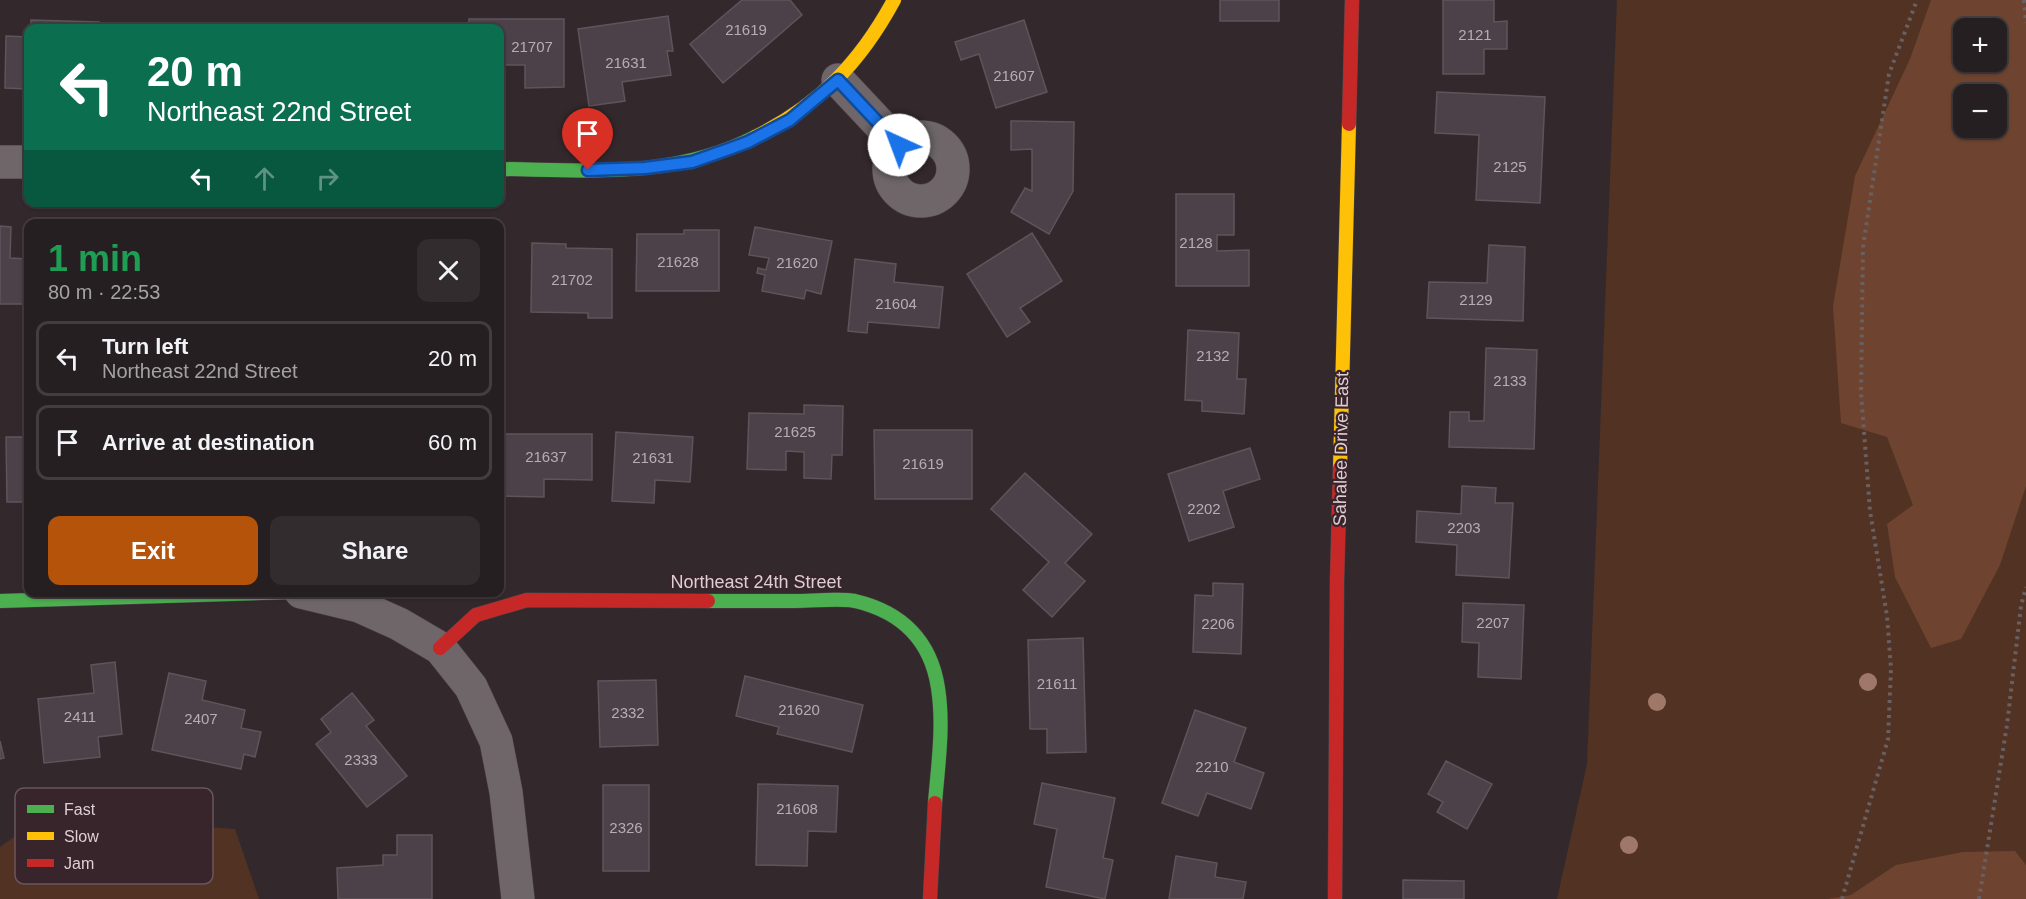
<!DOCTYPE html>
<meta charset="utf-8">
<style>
body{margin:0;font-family:Arial,sans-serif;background:#322c2e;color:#f1f3f6;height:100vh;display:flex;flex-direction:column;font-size:22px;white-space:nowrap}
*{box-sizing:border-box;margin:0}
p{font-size:20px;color:#a4a2a5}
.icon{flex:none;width:33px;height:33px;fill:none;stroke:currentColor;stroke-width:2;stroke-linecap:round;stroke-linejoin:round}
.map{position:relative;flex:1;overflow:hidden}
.drawer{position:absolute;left:24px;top:219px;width:480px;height:378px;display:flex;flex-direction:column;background:#261f21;border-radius:12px;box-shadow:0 2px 4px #0004,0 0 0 2px #423d3f}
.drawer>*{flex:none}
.top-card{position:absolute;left:24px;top:24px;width:480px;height:183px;border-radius:12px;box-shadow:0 2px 4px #0004,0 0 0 2px #423d3f;background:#0b6e4f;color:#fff;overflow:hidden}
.tools{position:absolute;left:1953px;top:18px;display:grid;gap:12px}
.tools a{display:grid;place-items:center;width:54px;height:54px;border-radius:12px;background:#261f21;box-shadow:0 2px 4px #0004,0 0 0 2px #423d3f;font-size:30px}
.pin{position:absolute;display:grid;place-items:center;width:51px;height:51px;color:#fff;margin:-62px -26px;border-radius:50% 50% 50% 0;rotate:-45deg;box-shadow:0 0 6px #0007}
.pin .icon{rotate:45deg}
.me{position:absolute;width:66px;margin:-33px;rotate:317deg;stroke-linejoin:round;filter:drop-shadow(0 0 4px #0008)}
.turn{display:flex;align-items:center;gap:21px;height:126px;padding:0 24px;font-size:27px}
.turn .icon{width:78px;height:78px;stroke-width:2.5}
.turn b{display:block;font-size:42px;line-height:51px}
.lanes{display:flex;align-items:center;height:57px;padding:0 24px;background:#0003;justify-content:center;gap:30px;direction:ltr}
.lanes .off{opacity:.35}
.round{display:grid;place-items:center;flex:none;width:63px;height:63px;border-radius:12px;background:#322c2e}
.head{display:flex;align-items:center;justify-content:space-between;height:102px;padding:0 24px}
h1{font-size:36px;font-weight:700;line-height:45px;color:#1e9e55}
.action{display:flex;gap:12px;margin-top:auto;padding:12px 24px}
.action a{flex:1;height:69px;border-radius:12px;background:#b45309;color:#fff;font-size:24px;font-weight:700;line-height:69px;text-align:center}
.action a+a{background:#322c2e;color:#f1f3f6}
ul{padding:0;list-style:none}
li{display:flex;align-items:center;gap:18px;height:75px;margin:0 12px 9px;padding:0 12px;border:3px solid #423d3f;border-radius:12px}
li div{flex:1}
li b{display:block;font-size:22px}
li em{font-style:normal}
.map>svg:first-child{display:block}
</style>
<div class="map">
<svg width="2026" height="899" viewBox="0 0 2026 899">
<rect width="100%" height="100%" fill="#33292c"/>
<g fill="#523222" fill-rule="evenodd">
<path d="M1617,0H2026V899H1557L1587,764ZM1964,28H1996V62H1964ZM1964,94H1996V128H1964Z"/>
<path d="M44,816L235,829L259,899H0V847Z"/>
</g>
<g fill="#6e4430" fill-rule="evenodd">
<path d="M1931,0H2026V486L2000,565L1961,639L1931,648L1895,577L1887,524L1913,505L1887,437L1841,423L1833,306L1855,176L1910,59ZM1964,28H1996V62H1964ZM1964,94H1996V128H1964Z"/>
<path d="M2015,851L2026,865V899H1828L1851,895L1896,865L1963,852Z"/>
</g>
<g fill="#4c4148" stroke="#5d5559" stroke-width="1.5">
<path d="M742,0H790L802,15L723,83L690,44Z"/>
<rect x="1220" y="0" width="59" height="21"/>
<path d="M1443,0H1494V22L1507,21V49H1484V74H1443Z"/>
<path d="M668,16L673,51H667L671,75L622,82L625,101L589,106L578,29Z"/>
<path d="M469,19H564V87L525,88V65H504V97H500V28H469Z"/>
<path d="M31,20L99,22L98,28H31Z"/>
<path d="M1024,20L1047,92L996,108L979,54L961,60L955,42Z"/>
<path d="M267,25L336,28H267Z"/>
<rect x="349" y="27" width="78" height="1"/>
<path d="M6,36L28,37V89L5,88Z"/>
<path d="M1437,92L1545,97L1540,203L1476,200L1479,135L1435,133Z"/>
<path d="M1011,121L1074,122L1073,191L1049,234L1011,212L1025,188L1032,191V149L1011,150Z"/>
<path d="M1176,194H1234V235H1217V251L1249,250V286H1176Z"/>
<path d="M0,226L11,227L10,258L28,259V304H0Z"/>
<path d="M755,227L832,241L821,294L806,290L804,299L762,291L765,275L757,273L758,268L766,270L769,258L749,255Z"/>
<path d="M684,230H719V291H636L637,234H684Z"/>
<rect x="500" y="231" width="4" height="89"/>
<path d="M1032,233L1062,281L1020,308L1030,322L1007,337L967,274Z"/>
<path d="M532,243L566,244V248L612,249V318H588V313L531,312Z"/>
<path d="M1489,245L1525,247L1523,321L1427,318L1429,282L1487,283Z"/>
<path d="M855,259L896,264L894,282L943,287L939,328L868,322L867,333L848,331Z"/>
<path d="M1188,330L1239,333L1237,379H1246L1244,414L1202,411V401L1185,400Z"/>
<path d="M1486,348L1537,350L1534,449L1449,447L1450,412H1469V421H1484Z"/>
<path d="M804,405L843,406L842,455H832L831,479L804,478V452L786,451V470L747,469L749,413L804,414Z"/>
<path d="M874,430H972V499H875Z"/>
<path d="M616,432L693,437L690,482L655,480L654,503L612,501Z"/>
<path d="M500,434H592V480L544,479V497L500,496Z"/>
<path d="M6,437H28V502H7Z"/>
<path d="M1250,448L1260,479L1223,491L1234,527L1189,541L1168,474Z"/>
<path d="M1025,473L1092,534L1065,563L1085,581L1052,617L1023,590L1049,562L991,509Z"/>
<path d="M1462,486L1496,488L1495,503H1513L1509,578L1456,575L1457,545L1416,542L1417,511L1461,514Z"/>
<path d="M1213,583L1243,584L1241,654L1193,652L1195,595L1213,596Z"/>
<path d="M1463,603L1524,605L1521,679L1478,677L1479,643L1462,642Z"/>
<path d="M1083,638L1086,752L1047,753V729H1030L1028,640Z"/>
<path d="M115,662L122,734L98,737L100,757L44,763L38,699L94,693L91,665Z"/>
<path d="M169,673L206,681L202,700L245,710L241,728L261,732L255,757L244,754L241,769L152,750Z"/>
<path d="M745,676L863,705L852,752L777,734L779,727L736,716Z"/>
<path d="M656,680L658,745L600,747L598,681Z"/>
<path d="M352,693L374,720L366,726L407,776L367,807L316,744L331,732L321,719Z"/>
<path d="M1195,710L1246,728L1234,762L1264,773L1251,809L1207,793L1198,816L1162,803Z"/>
<path d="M0,741L4,758L0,759Z"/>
<path d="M1446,761L1492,784L1467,829L1437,812L1443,802L1428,794Z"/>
<path d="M1042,783L1115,798L1103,858L1113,860L1105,899L1046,887L1057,829L1034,824Z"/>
<path d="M758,784L838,786L836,832L808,831L807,866L756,865Z"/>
<rect x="603" y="785" width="46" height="86"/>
<path d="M397,835H432V899H338L337,868L383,865V855H397Z"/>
<path d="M1176,856L1217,863L1215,877L1246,882L1243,899H1169Z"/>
<path d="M1403,880L1464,881V899H1403Z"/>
</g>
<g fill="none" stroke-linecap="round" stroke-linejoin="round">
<g stroke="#4d4447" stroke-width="34">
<g id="street">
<path d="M838,80L899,145"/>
<circle cx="921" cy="169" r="32"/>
<path d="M0,162H28"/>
<path d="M301,592L359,606L399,624L440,648L471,687L496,741L506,792L518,899"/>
</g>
</g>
<g stroke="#4d4447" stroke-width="15">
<g id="fast">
<path d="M500,169C588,170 674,179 755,137"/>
<path d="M0,601L295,592"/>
<path d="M708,601C737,601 766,601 795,601C813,601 838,598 855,601C902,612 931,641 938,688C944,726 938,765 935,803"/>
</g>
</g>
<g stroke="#4d4447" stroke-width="15">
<g id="slow">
<path d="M755,137C819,105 860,63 894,0"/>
<path d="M1340,468L1349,124"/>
</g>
</g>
<g stroke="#4d4447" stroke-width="15">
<g id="jam">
<path d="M1349,124L1352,0"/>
<path d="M440,648L476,615L527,600L708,601"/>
<path d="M930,899L935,803"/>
<path d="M1335,899L1337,581L1340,468"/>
</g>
</g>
<g stroke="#686062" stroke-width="4" stroke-dasharray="3 4.5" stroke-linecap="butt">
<path d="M2024,0L2026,23"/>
<path d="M1842,899L1888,739L1891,669L1887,616L1870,511L1861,392L1863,247L1889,74L1917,0"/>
<path d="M1979,899L2007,725L2021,606L2026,587"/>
</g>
<use href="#street" stroke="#6e6669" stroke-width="33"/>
<use href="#fast" stroke="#4caf50" stroke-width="14"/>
<use href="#slow" stroke="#ffc107" stroke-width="14"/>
<use href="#jam" stroke="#c62828" stroke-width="14"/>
</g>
<g fill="#9f786a">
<circle cx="1868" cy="682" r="9"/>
<circle cx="1657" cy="702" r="9"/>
<circle cx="1629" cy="845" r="9"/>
</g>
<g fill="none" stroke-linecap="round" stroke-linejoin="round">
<g stroke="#114b97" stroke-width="15">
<path id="route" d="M588,170L645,168L692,162L729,149L748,142L790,120L838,80L899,145"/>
</g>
<use href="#route" stroke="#1a73e8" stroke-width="10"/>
</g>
<g text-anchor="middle" stroke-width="4.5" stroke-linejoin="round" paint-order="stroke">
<g font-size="15" fill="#b9acb1">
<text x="746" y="35">21619</text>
<text x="1475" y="40">2121</text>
<text x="532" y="52">21707</text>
<text x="626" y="68">21631</text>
<text x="1014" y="81">21607</text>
<text x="1510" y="172">2125</text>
<text x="1196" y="248">2128</text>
<text x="678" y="267">21628</text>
<text x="797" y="268">21620</text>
<text x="572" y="285">21702</text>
<text x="1476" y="305">2129</text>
<text x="896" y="309">21604</text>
<text x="1213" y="361">2132</text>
<text x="1510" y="386">2133</text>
<text x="795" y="437">21625</text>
<text x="546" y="462">21637</text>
<text x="653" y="463">21631</text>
<text x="923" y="469">21619</text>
<text x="1204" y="514">2202</text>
<text x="1464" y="533">2203</text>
<text x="1493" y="628">2207</text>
<text x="1218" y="629">2206</text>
<text x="1057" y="689">21611</text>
<text x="799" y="715">21620</text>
<text x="628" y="718">2332</text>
<text x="80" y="722">2411</text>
<text x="201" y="724">2407</text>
<text x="361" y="765">2333</text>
<text x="1212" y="772">2210</text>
<text x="797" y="814">21608</text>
<text x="626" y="833">2326</text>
</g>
<g font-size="18" fill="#ddcfd4" stroke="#38242b">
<text transform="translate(1341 449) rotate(-89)" y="6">Sahalee Drive East</text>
<text x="756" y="588">Northeast 24th Street</text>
</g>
</g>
<rect x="15" y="788" width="198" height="96" rx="9" fill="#38242b" stroke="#6a575e" stroke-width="1.5"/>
<rect x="27" y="805" width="27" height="8" fill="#4caf50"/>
<rect x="27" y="832" width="27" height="8" fill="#ffc107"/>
<rect x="27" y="859" width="27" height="8" fill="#c62828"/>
<g font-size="16" fill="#ddcfd4">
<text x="64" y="815">Fast</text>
<text x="64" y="842">Slow</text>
<text x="64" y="869">Jam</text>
</g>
</svg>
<div class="tools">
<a>+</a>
<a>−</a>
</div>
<div class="pin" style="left:588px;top:170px;background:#d93025"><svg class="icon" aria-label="arrive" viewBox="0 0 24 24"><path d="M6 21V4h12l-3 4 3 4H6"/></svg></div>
<svg class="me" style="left:899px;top:145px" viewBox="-20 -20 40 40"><circle r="19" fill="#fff"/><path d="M0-13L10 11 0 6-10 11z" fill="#1a73e8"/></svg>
<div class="top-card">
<div class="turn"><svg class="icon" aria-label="left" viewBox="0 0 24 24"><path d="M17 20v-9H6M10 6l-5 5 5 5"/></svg><div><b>20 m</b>Northeast 22nd Street</div></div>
<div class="lanes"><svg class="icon" aria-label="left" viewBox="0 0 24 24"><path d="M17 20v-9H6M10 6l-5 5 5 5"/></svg><svg class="icon off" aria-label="ahead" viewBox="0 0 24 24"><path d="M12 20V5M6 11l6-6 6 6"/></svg><svg class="icon off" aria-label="right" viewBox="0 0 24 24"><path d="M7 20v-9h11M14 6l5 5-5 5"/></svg></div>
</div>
<section class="drawer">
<div class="head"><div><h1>1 min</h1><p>80 m · 22:53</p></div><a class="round"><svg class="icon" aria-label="close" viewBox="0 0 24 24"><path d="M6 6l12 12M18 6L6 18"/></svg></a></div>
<ul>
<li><svg class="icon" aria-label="left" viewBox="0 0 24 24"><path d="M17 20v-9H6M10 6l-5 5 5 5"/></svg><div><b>Turn left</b><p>Northeast 22nd Street</p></div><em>20 m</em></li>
<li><svg class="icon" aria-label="arrive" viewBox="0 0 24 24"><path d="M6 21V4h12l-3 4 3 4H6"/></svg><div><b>Arrive at destination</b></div><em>60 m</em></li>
</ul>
<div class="action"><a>Exit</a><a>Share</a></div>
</section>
</div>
